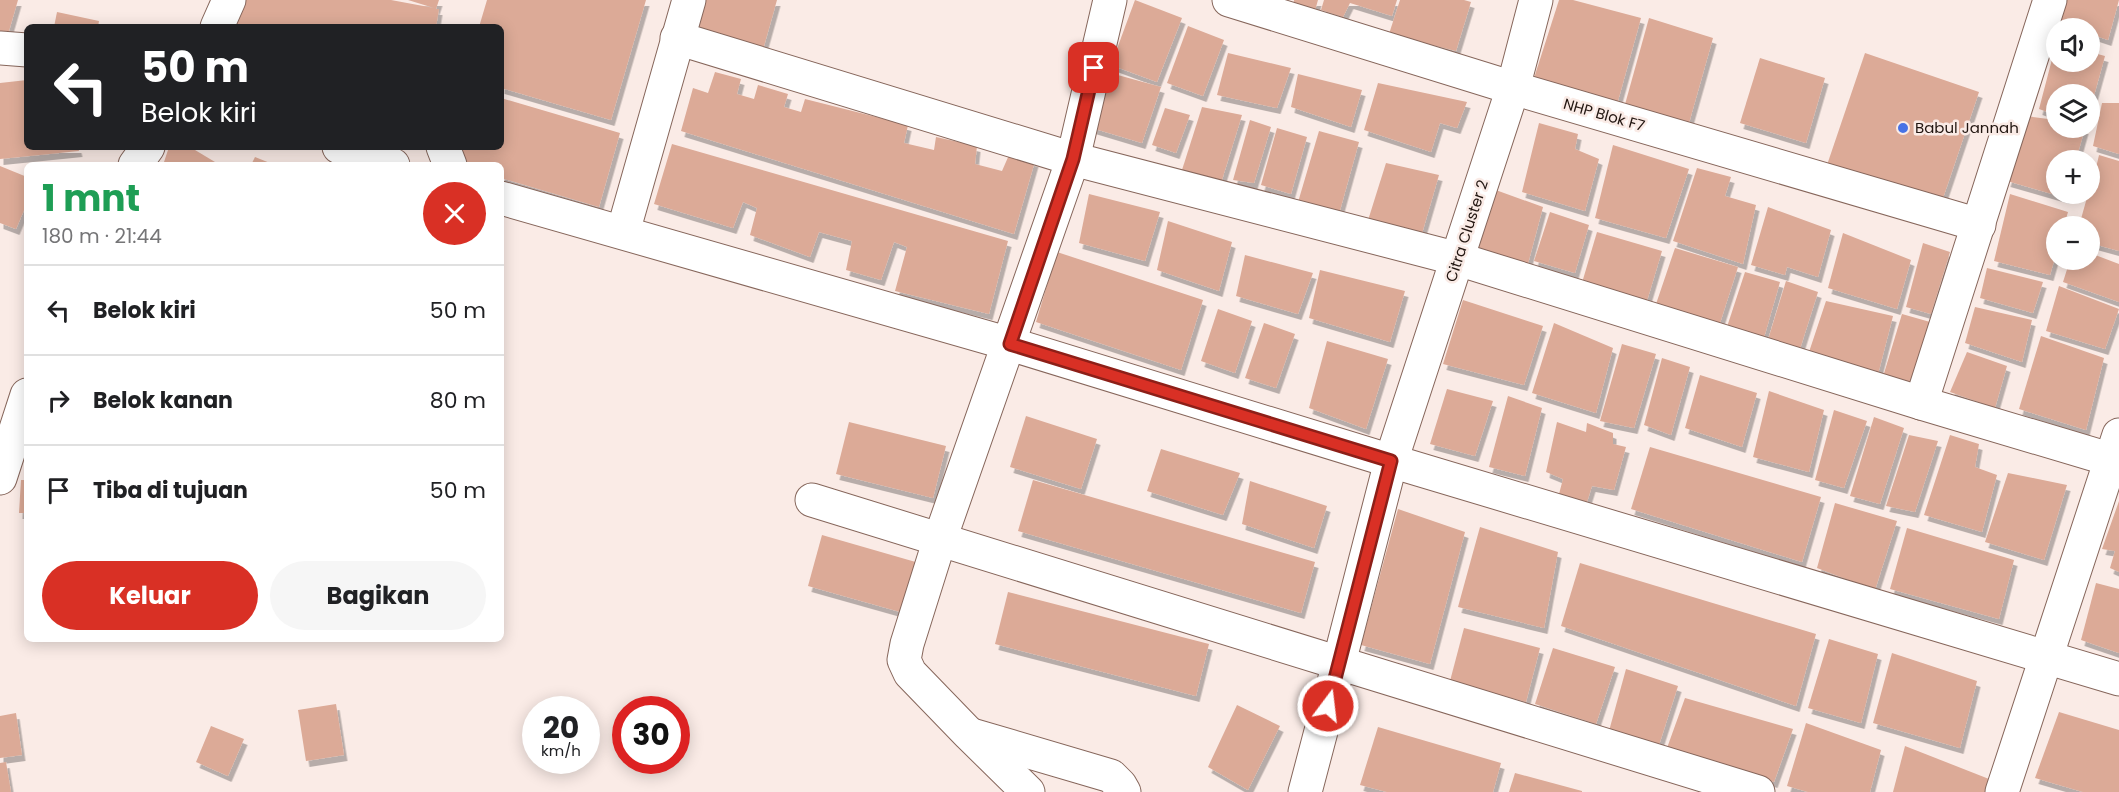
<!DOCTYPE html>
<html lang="id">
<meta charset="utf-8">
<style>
body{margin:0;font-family:Poppins,sans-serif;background:#f6f6f6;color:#202124;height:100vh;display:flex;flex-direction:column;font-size:22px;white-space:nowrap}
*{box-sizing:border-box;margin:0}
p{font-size:20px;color:#757577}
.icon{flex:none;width:33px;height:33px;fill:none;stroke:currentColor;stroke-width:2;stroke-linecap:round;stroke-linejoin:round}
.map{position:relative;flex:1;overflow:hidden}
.side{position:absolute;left:24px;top:162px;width:480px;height:480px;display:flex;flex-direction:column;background:#fff;border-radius:9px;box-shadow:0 3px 15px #0003}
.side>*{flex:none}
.banner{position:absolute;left:24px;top:24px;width:480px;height:126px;border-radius:9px;box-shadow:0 3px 15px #0003;background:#202124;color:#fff;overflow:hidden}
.controls{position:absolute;left:2046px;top:18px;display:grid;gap:12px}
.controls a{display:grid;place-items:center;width:54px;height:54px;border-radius:50%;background:#fff;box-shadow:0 3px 15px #0003;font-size:30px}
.speed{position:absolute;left:522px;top:696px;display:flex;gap:12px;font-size:30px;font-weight:700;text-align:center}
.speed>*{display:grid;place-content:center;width:78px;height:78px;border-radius:50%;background:#fff;box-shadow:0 3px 15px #0003;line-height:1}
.speed small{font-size:15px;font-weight:400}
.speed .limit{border:9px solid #d22;background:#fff;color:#111}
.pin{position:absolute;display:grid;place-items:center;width:51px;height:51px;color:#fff;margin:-26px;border-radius:12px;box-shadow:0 3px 9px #0006}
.me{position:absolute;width:66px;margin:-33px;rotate:15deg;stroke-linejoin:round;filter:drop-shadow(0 0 4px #0008)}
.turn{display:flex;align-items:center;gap:21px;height:126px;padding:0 18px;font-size:27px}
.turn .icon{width:78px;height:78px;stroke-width:2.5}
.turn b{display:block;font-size:42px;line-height:51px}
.round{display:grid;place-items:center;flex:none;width:63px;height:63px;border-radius:32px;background:#f6f6f6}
.overview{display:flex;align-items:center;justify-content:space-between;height:102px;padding:0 18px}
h1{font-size:36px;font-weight:700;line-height:45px;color:#1e9e55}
.button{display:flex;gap:12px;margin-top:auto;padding:12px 18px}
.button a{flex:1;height:69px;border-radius:36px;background:#d93025;color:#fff;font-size:24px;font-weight:700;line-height:69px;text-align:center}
.button a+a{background:#f6f6f6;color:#202124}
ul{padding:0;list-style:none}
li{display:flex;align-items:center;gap:18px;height:90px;padding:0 18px;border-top:2px solid #e0e0e0}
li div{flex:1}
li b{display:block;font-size:22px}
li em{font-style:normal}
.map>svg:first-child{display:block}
</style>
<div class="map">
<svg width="2119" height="792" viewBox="0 0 2119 792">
<defs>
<filter id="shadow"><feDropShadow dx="3.5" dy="6" stdDeviation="0" flood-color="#0004"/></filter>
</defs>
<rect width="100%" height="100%" fill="#faebe6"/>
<g fill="#dcaa97" filter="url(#shadow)">
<path d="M0,0H18L6,41L0,39Z"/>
<path d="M241,0H391L434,8L408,0H439L436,9H439L436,27H236Z"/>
<path d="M487,0H646L611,120L501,88V27H479Z"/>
<path d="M697,0H777L762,53L691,31Z"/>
<path d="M1135,0L1182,18L1157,82L1111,65Z"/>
<path d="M1294,0H1318L1314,14L1293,8Z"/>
<path d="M1324,0H1397L1392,16L1350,3L1343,17L1321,10Z"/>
<path d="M1400,0H1464L1471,2L1456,51L1389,34Z"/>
<path d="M1559,0H1573L1641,18L1616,108L1534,78Z"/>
<path d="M2067,0H2119L2108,40L2090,34V28H2074L2060,23Z"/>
<path d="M57,12L99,21L98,27H54Z"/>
<path d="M1649,18L1713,38L1687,130L1624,108Z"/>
<path d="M1188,26L1224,40L1203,96L1167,83Z"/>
<path d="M2056,44V62H2090V52L2105,56L2090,110V94H2056V115L2039,109Z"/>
<path d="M1228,53L1291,68L1277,108L1217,95Z"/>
<path d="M1865,53L1979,92L1941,204L1827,165Z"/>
<path d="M1760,58L1825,78L1806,143L1740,123Z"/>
<path d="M715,72L741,79L737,94L754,99L758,85L788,94L784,107L801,112L805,99L908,125L904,143L934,150L936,137L977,146L975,164L1002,171L1009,155L1035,161L1014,234L681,131L693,88L708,93Z"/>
<path d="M1107,72L1161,87L1142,143L1092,128Z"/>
<path d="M1298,74L1362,90L1351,127L1291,107Z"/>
<path d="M27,80V147H78L79,151L0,159V83Z"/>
<path d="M1378,83L1467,102L1457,128L1440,123L1431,152L1364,130Z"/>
<path d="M501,98L620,133L599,207L501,178V165H458L463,147H501Z"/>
<path d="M2102,103H2119V154L2093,146Z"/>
<path d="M1202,107L1242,115L1221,183L1182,170Z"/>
<path d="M1165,108L1190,115L1176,153L1152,145Z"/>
<path d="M2026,116L2056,120V128H2085L2076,160H2056V194H2067L2066,198L2007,181Z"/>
<path d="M1250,120L1271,127L1254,183L1233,180Z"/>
<path d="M1539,123L1578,134L1575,149L1599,159L1585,211L1522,192Z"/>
<path d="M1277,128L1307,137L1291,194L1261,185Z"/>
<path d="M1319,131L1359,142L1337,221L1296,209Z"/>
<path d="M672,144L1008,241L989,314L895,291L907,247L894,242L881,280L846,270L852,241L819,232L810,257L750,235L757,208L743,202L733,228L654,204Z"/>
<path d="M1613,145L1689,169L1666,238L1595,218Z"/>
<path d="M169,147H190L220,165H163Z"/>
<path d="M2099,155L2119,161V251L2090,243V226H2079L2088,194H2090Z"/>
<path d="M255,157L275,165H251Z"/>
<path d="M1386,163L1439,175L1418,247L1364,233Z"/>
<path d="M0,166L27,177V203L16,229L0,223Z"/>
<path d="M1697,168L1731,177L1725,196L1756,205L1743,264L1673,241Z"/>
<path d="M1493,189L1543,207L1525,275L1473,259Z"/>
<path d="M1089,194L1160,212L1145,261L1079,243Z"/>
<path d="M2010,194L2068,212L2064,226H2056V254L2050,275L1994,261Z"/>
<path d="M1768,207L1831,230L1818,277L1787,267L1785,275L1751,265Z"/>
<path d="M1550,212L1589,225L1575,273L1534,261Z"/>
<path d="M1168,221L1232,242L1219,291L1157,270Z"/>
<path d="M1597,232L1662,251L1643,314L1579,293Z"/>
<path d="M1843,233L1911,260L1897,309L1828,288Z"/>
<path d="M1923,243L1950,252L1931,314L1906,307Z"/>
<path d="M1675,248L1738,267L1719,326L1655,307Z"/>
<path d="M1057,252L1203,300L1181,370L1036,322Z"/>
<path d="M2090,253L2119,264V302L2063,282L2070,260H2090Z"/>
<path d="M1245,255L1313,273L1298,314L1236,296Z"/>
<path d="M1987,268L2043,282L2033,313L1980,298Z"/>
<path d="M1320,270L1405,291L1390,342L1309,318Z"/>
<path d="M1745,272L1780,282L1761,348L1724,336Z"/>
<path d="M1786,281L1818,292L1799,352L1767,343Z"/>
<path d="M2059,286L2119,309L2105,349L2046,331Z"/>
<path d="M1463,300L1543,326L1524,385L1443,364Z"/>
<path d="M1826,301L1893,316L1876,382L1807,358Z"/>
<path d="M1975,307L2032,320L2022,362L1965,343Z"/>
<path d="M1218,309L1252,321L1235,373L1201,361Z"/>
<path d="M1902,314L1930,322L1909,388L1882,380Z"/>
<path d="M1264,323L1295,334L1276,388L1245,378Z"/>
<path d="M1554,323L1613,348L1596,413L1532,393Z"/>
<path d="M2041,336L2104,358L2086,430L2019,409Z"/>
<path d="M1327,341L1388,359L1366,429L1309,408Z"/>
<path d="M1622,344L1656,354L1634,428L1600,421Z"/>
<path d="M1967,352L2007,366L1995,408L1950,392Z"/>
<path d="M1662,358L1690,367L1671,435L1644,425Z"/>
<path d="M1700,375L1757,393L1742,447L1685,428Z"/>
<path d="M1447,389L1493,401L1475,456L1430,444Z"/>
<path d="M1769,391L1824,410L1809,472L1753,457Z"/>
<path d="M1508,396L1542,408L1525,476L1489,467Z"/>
<path d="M1834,410L1867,421L1844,488L1815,480Z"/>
<path d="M1026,416L1097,439L1081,489L1010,467Z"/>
<path d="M1874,417L1904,428L1880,504L1850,496Z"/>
<path d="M849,422L946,446L933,498L836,474Z"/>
<path d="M1557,422L1586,432L1587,423L1613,433V444L1626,447L1614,490L1592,486L1587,502L1559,494L1563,479L1546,472Z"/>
<path d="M1909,435L1938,441L1915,512L1886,506Z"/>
<path d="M1950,435L1979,444L1975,467L1997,475L1982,532L1924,515Z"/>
<path d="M1650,447L1821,497L1802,562L1631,509Z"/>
<path d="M1161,449L1240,473L1223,515L1147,491Z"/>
<path d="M2008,473L2067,485L2044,560L1985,542Z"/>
<path d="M21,480H27V513H19Z"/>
<path d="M1033,480L1315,562L1301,613L1018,531Z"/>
<path d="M1250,481L1327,506L1314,548L1242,524Z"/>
<path d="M2119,501V572L2110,568L2115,551L2102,549Z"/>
<path d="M1835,503L1897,521L1875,590L1817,568Z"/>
<path d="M1398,509L1465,532L1430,664L1361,645Z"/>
<path d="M1480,527L1558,552L1544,628L1458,607Z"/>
<path d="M1907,528L2014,560L1999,619L1890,589Z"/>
<path d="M822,535L926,565L911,615L808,586Z"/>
<path d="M1580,563L1816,634L1796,706L1561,626Z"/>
<path d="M2096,583L2119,589V653L2081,640Z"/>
<path d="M1008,592L1209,644L1196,696L995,644Z"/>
<path d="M1464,628L1540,648L1526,702L1450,681Z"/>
<path d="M1829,639L1878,654L1861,723L1808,708Z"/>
<path d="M1553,648L1615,667L1596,724L1535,704Z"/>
<path d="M1892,653L1977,681L1960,748L1873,723Z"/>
<path d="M1626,669L1678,686L1658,748L1609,731Z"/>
<path d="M1685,698L1793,729L1774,782L1667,748Z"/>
<path d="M336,704L344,755L306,761L298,710Z"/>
<path d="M1237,705L1280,726L1248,790L1208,767Z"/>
<path d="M2059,712L2119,730V792H2083L2035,778Z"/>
<path d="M16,713L22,755L0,758V716Z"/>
<path d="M1806,723L1881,750L1870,792H1808L1787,786Z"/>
<path d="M211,726L244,739L228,776L196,762Z"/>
<path d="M1378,727L1501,763L1493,792H1387L1360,785Z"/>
<path d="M1905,746L1989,779L1985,792H1893Z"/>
<path d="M6,762L11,792H0V763Z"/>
<path d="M1515,773L1582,791V792H1509Z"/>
</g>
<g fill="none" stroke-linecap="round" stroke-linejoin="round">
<g stroke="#86665b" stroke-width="35">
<g id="street">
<path d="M1229,0L1513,88L1979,225"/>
<path d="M1536,0L1513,88L1391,461L1339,663L1758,792"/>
<path d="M217,27L229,0"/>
<path d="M677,38L1073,159L1458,259L1921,403L2119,462"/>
<path d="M0,48L27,50"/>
<path d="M339,147L393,165"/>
<path d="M443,147L450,165"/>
<path d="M135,165L148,147"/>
<path d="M501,198L1010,344L1391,461L2119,679"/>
<path d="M623,232L689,0"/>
<path d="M1921,403L2050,0"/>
<path d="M0,478L27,395"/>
<path d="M812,500L1339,663L1305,792"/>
<path d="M972,735L1111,776L1120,785L1124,792"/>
<path d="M1028,792L969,734L910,673L904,660L907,644L940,539L1073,159L1110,0"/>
<path d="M2002,792L2119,435"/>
</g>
</g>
<use href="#street" stroke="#fff" stroke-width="33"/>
</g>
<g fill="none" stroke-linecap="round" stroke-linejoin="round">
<g stroke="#8d1f18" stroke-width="15">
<path id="route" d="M1094,68L1073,159L1010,344L1391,461L1328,706"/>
</g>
<use href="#route" stroke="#d93025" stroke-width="10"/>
</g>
<circle fill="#4772e5" stroke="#faebe6" stroke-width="2" cx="1903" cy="128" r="6"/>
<g text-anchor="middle" stroke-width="5" stroke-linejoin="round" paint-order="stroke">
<g font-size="15" fill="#221611" stroke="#faebe6">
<text transform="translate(1604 115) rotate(16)" y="5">NHP Blok F7</text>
<text transform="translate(1467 231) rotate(-72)" y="5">Citra Cluster 2</text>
</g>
<g font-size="15" fill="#221611" stroke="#faebe6" text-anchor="start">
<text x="1915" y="133">Babul Jannah</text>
</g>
</g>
</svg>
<div class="controls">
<a><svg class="icon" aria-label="sound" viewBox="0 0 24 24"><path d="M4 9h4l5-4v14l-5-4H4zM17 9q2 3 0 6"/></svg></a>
<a><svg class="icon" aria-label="layers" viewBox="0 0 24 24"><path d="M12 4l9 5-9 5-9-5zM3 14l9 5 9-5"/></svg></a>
<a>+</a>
<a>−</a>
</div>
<div class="speed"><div>20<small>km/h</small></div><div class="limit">30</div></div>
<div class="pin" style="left:1094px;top:68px;background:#d93025"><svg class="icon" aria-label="arrive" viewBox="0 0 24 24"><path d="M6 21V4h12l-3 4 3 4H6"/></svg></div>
<svg class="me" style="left:1328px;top:706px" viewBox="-20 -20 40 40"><circle r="17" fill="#d93025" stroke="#fff" stroke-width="3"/><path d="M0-11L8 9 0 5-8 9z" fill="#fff"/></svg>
<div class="banner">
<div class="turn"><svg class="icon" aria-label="left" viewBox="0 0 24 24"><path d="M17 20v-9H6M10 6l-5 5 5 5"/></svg><div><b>50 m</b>Belok kiri</div></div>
</div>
<section class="side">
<div class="overview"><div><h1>1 mnt</h1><p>180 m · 21:44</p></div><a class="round" style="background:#d93025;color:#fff"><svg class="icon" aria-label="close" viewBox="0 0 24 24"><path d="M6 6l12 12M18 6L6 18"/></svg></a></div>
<ul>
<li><svg class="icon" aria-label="left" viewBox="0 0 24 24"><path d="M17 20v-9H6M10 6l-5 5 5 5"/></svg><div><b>Belok kiri</b></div><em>50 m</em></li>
<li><svg class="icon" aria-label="right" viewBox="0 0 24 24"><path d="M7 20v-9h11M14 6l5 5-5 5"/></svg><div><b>Belok kanan</b></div><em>80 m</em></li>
<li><svg class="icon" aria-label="arrive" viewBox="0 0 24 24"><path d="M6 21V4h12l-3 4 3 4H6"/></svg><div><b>Tiba di tujuan</b></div><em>50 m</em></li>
</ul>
<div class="button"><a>Keluar</a><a>Bagikan</a></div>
</section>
</div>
